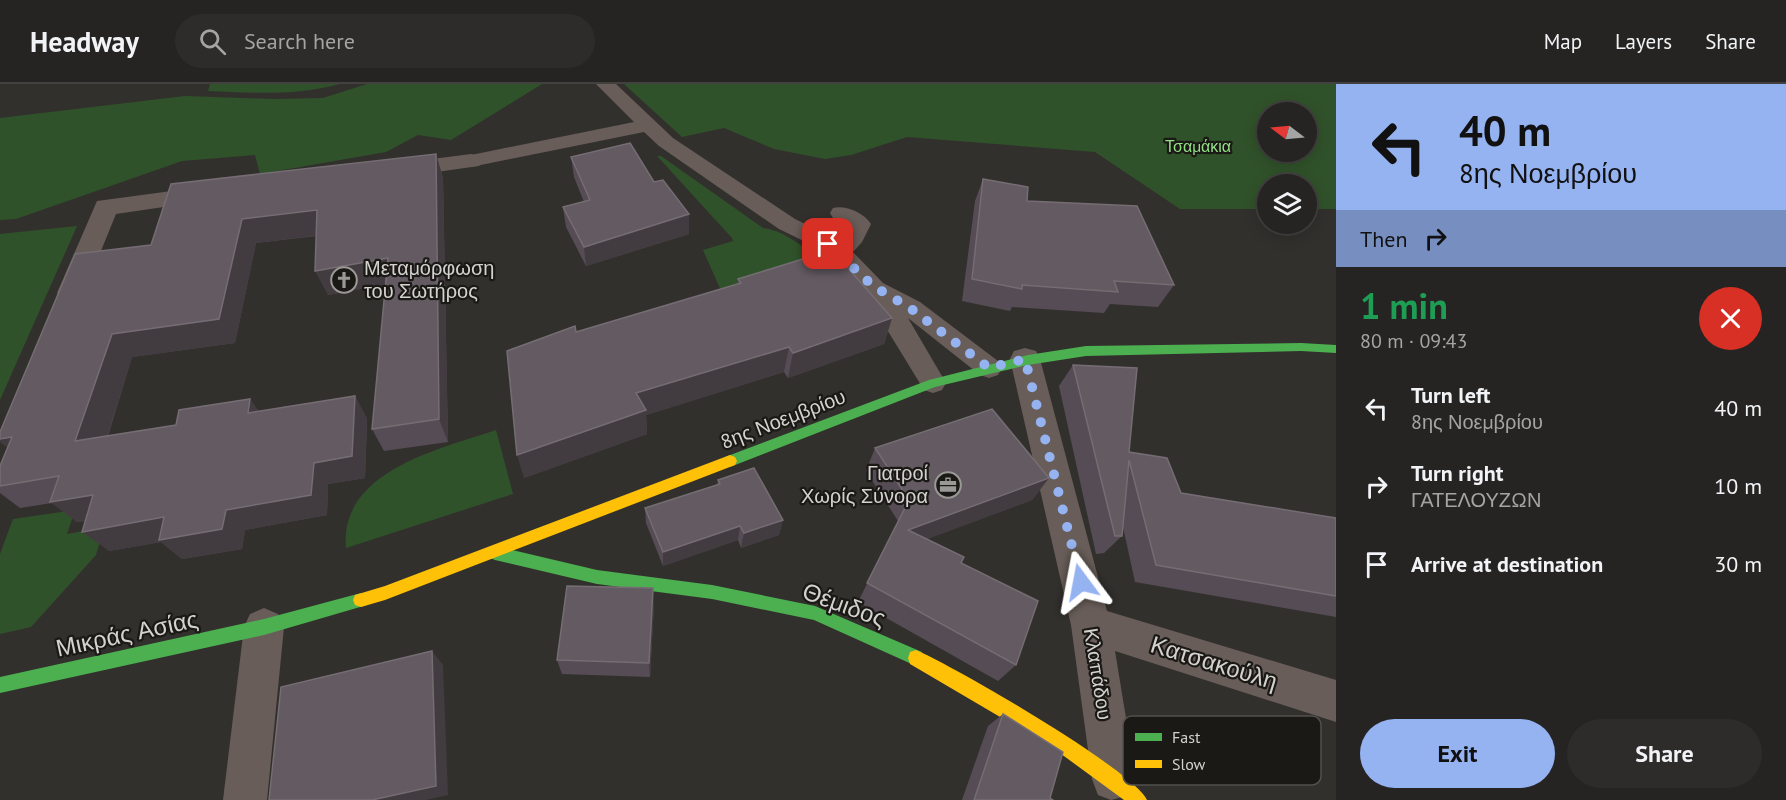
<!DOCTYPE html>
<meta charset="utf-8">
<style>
body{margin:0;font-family:"PT Sans",sans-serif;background:#2e2c2a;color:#f1f3f6;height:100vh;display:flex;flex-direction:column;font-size:22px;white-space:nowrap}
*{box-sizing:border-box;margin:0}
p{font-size:20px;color:#a4a4a5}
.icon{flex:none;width:33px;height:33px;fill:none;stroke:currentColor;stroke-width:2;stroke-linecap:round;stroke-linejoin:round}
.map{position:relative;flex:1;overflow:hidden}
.side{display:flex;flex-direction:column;background:#262422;width:450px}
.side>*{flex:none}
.guide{background:#95b2f1;color:#111;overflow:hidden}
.needle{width:39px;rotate:286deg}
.tools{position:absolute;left:1257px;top:18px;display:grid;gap:12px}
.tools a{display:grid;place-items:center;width:60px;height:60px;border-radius:50%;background:#262422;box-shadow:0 3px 15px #0003,0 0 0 2px #424140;font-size:30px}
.pin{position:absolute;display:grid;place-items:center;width:51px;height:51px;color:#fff;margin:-26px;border-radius:12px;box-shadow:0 3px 9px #0006}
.me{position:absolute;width:66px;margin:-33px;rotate:347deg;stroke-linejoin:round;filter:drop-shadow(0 0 4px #0008)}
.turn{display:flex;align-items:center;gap:21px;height:126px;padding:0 24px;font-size:27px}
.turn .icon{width:78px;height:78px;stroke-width:2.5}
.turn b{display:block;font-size:42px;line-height:51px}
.then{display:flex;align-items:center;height:57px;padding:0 24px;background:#0003;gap:12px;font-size:22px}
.round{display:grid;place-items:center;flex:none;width:63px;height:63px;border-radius:32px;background:#2e2c2a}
.summary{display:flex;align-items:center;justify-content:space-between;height:102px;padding:0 24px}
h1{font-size:36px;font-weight:700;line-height:45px;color:#1e9e55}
.primary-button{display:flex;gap:12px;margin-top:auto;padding:12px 24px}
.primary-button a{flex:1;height:69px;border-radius:36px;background:#95b2f1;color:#111;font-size:24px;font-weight:700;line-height:69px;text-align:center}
.primary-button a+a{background:#2e2c2a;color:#f1f3f6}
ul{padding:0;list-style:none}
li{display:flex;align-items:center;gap:18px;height:78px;padding:0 24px}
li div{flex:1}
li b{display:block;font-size:22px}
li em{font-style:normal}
header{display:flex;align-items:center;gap:36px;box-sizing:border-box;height:84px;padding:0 30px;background:#262422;border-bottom:2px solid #424140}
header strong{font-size:28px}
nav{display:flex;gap:33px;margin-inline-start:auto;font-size:21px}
.search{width:420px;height:54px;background:#2e2c2a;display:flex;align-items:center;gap:15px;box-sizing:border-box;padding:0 21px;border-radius:33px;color:#a4a4a5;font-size:22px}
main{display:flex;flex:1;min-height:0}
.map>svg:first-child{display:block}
</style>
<header>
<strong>Headway</strong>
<div class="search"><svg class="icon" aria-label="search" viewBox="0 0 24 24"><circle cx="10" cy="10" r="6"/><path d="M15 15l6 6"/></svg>Search here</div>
<nav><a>Map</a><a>Layers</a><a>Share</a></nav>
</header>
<main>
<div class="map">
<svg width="1336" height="716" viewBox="0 0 1336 716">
<rect width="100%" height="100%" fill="#32302d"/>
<g fill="#30522a" fill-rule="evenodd">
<path d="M210,0H340C296,12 253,9 208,7Z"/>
<path d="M367,0H542L451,56L418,51L386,68L260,90L255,71L182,77L16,135L0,136V34L185,12L274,15L323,14Z"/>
<path d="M624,0H1336V125H1307L1306,100H1268L1267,125H1180L1095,68L907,53L851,71L825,75L774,65L724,44L682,53ZM1268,28H1306V68H1268Z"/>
<path d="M657,72H661L763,144C785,146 807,166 825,180L726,218L703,166L733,157L732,154Z"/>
<path d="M77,142L0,316V150Z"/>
<path d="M496,346L513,410L346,464C339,387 440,365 496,346Z"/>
<path d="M75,426L67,450L104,443L96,471L31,543L0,550V470L13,435Z"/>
</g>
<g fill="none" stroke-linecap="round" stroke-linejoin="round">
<path fill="#685d58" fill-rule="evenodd" d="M596,0H616L673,54L795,135L838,156L848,142L833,134L830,129L833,124C846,121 864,129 871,140L862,158L853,168L883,199L920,218L998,277L1002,284L998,291L989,294L980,291L908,234L946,299L942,306L933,309L924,306L864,208L831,173L820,165L779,145L659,62L644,48L471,83L464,81L461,77L464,73L471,71L634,38Z"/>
<g fill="#685d58" fill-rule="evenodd">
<path d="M471,70L479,72L483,77L479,82L394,94L385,92L382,87L385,82L394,80Z"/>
<path d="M209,102L218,105L221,110L218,115L116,130L81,216L71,219L61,216L57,209L97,117Z"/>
<path d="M1025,264L1036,267L1040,275L1107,527L1336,596V638L1115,567L1136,695L1130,711L1111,716L1098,711L1092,695L1071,541L1010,275L1014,267Z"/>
<path d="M264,524L278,530L284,543L267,716H223L244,543L250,530Z"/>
</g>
<g fill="#4caf50" fill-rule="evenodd">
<path d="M1301,259L1336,261V269L1301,267L1086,272L1028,281L935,303L730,383L725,381L723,377L725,373L929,296L1028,271L1086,262Z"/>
<path d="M495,462L597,486L712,501L815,522L922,568L924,574L922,580L916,582L814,536L712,515L597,500L495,476L490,474L488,469L490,464Z"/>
<path d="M361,509L367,511L369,516L367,521L264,551L0,609V593L264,535Z"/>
</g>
<g fill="#ffc107" fill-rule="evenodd">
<path d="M730,371L735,373L737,377L735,381L385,516L361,523L355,521L353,516L355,511L385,502Z"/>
<path d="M916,566C952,581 1135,687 1147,716H1124L1053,664L910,580L908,574L910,568Z"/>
</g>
</g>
<g fill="#564c55">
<path d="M436,70L443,94L448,358L384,367L372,345L386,200L328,211L316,152L256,159L235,259L132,273L108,352L355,312L367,335L365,394L328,400L327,431L245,446L242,465L182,475L161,458L109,467L85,437L77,438L52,419L20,424L0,409V382L151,161Z"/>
<path d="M571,73L654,98L689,150L586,182L566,143L563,123L584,118L574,93Z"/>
<path d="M983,95L1027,117L1174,201L1158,223L1110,220L1104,229L1012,223L1010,227L962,217L975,117Z"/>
<path d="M738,195L892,234L884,260L788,294L784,288L646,331L647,350L524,394L576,248L738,200Z"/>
<path d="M1073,281L1129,368L1181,409L1336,434V533L1135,498L1123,443L1122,452L1104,469L1096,470L1059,302Z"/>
<path d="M875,364L1049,394L1032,416L927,455L961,479L1016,581L998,597L858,518L898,437L866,387Z"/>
<path d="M718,396L783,436L779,451L741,464L738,456L663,482L646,439L645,424L717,401Z"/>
<path d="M654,521L650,593L562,590L557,576Z"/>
<path d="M1003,630L1050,714L1053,716H962L988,642Z"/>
</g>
<g fill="#423b40">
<path d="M436,70L443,94L448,358L439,335Z"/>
<path d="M317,126L328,150L256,159L235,259L132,273L99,379L75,357L112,250L242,135Z"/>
<path d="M689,130V150L586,182L584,163Z"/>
<path d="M388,174L398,198L328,211L315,187Z"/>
<path d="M892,234L884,260L788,294L793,269Z"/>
<path d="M789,263L784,288L646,331L647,350L524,394L517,371L636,309Z"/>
<path d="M355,312L367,335L365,394L328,400L327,431L245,446L242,465L182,475L161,458L109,467L82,448L164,433L226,426L314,379Z"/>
<path d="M250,315L267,338L248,329Z"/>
<path d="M12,353L24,377L0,358V355Z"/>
<path d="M1049,394L1032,416L897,466L908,446Z"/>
<path d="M93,411L118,431L77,438L50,418Z"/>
<path d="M783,436L779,451L741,464L744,449Z"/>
<path d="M740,442L738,456L663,482V468Z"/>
<path d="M653,504L654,521L650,593L649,579Z"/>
<path d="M432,567L443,581L448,711L426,716H372Z"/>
</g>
<g fill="#635a62" stroke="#756d73" stroke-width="1.5">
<path d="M630,59L654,98L663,96L689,130L584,163L563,123L590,116L571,73Z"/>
<path d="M436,70L439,335L372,345L388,174L315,187L317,126L242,135L219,235L112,250L75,357L176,341L179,326L250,315L248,329L355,312L352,372L314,379L311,411L226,426L222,445L159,456L164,433L82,448L93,411L50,418L59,392L0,402V382L12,353L0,355V348L75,170L151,161L171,100Z"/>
<path d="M983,95L1028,103L1027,117L1137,122L1174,201L1114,197L1118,208L1022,201V205L972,195Z"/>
<path d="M832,166L892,234L793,269L789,263L636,309L646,326L517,371L507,267L575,242L576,248L741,199L738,195Z"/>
<path d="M1073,281L1137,284L1129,368L1167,374L1181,409L1336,434V512L1156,481L1129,376L1122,452H1115Z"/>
<path d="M992,325L1049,394L908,446L964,473L961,479L1038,517L1016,581L867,499L909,416L875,364Z"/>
<path d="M754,384L783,436L744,449L740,442L663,468L645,424L720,400L718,396Z"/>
<path d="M567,502L653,504L649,579L557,576Z"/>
<path d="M432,567L436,702L372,716H269L281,603Z"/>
<path d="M1003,630L1063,668L1050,714L1053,716H974Z"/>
</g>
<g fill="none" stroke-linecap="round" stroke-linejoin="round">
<path stroke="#95b2f1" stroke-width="10" stroke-dasharray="0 18" d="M828,160L873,202L910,224L989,284L1025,275L1081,498"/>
</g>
<defs>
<g id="church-ring" transform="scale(1.35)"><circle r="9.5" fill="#1a1916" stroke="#9b9996" stroke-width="1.5"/><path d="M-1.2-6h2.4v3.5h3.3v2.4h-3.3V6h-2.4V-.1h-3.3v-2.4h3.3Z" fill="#9b9996"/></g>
<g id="office-ring" transform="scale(1.35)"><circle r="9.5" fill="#1a1916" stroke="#9b9996" stroke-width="1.5"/><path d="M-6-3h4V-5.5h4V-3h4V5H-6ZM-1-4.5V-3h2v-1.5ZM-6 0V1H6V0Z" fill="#9b9996"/></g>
</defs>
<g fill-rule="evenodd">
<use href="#church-ring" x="344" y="196"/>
<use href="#office-ring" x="948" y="401"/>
</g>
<g text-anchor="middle" stroke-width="4.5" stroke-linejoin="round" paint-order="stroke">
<g font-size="16" fill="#92e086" stroke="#1a1916">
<text x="1198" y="68">Τσαμάκια</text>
</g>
<g font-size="20" fill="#d4d2ce" stroke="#1a1916" text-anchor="start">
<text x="364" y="191">Μεταμόρφωση<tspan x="364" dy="23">του Σωτήρος</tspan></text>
<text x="928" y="396" text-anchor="end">Γιατροί<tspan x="928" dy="23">Χωρίς Σύνορα</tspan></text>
</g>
<g font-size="20" fill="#d4d2ce" stroke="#1a1916">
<text transform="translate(783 335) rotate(-21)" y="7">8ης Νοεμβρίου</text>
<text transform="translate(1098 590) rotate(81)" y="7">Κλαπάδου</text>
</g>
<g font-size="24" fill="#d4d2ce" stroke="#1a1916">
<text transform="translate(844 521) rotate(20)" y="8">Θέμιδος</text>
<text transform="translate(127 550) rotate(-12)" y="8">Μικράς Ασίας</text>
<text transform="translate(1214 579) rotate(17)" y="8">Κατσακούλη</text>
</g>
</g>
<rect x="1123" y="632" width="198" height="69" rx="9" fill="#1a1916" stroke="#52504d" stroke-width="1.5"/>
<rect x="1135" y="649" width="27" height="8" fill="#4caf50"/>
<rect x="1135" y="676" width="27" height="8" fill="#ffc107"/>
<g font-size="16" fill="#d4d2ce">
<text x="1172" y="659">Fast</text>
<text x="1172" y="686">Slow</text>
</g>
</svg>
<div class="tools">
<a><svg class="needle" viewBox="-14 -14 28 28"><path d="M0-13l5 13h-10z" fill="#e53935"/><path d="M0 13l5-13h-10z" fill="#a4a4a5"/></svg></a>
<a><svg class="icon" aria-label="layers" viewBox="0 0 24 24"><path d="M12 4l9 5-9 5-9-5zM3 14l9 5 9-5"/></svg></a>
</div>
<div class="pin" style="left:828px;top:160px;background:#d93025"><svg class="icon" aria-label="arrive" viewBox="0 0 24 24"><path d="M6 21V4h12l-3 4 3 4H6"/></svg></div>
<svg class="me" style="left:1081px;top:498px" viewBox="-20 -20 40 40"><path d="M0-17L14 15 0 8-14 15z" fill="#95b2f1" stroke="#fff" stroke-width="4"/></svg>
</div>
<section class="side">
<div class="guide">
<div class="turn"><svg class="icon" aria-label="left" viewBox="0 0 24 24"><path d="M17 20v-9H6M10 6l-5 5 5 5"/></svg><div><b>40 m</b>8ης Νοεμβρίου</div></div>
<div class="then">Then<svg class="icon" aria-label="right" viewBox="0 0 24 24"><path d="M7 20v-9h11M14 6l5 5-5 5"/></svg></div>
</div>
<div class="summary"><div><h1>1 min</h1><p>80 m · 09:43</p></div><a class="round" style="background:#d93025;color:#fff"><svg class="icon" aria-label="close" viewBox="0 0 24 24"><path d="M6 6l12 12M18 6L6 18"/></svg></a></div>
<ul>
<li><svg class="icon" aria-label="left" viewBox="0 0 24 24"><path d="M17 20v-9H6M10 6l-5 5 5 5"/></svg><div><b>Turn left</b><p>8ης Νοεμβρίου</p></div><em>40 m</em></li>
<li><svg class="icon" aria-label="right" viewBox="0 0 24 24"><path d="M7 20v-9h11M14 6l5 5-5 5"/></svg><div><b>Turn right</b><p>ΓΑΤΕΛΟΥΖΩΝ</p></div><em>10 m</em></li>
<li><svg class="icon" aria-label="arrive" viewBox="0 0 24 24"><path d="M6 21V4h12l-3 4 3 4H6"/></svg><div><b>Arrive at destination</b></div><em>30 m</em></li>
</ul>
<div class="primary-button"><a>Exit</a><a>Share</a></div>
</section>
</main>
